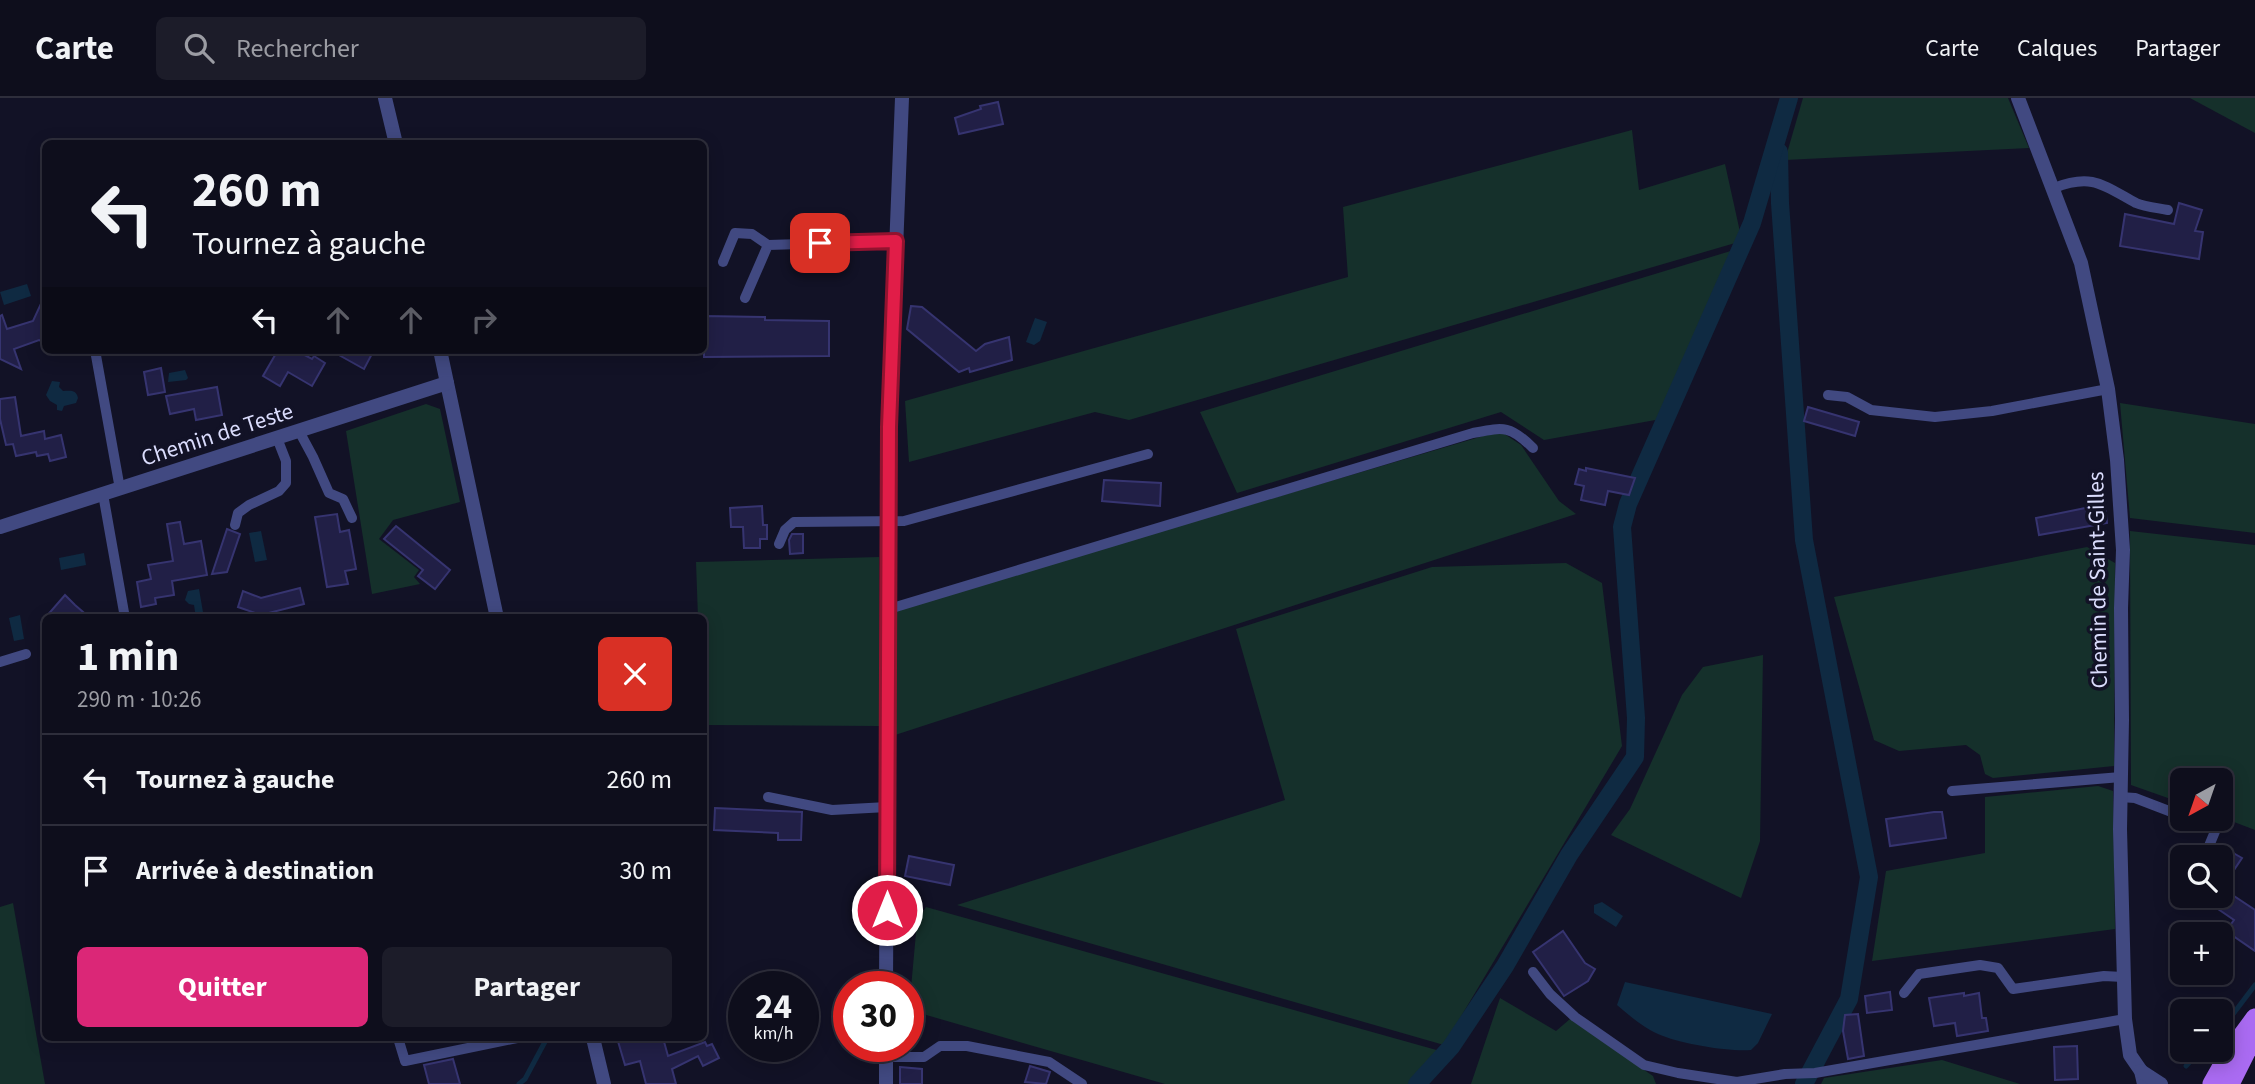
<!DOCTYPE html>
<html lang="fr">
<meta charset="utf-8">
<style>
body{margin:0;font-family:"Source Sans 3",sans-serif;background:#1c1c29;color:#f1f3f6;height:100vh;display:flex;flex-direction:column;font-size:26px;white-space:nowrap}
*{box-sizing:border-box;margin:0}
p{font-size:23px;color:#9b9ca3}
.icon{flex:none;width:38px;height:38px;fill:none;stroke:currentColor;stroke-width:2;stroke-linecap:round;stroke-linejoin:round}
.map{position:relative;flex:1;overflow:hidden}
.details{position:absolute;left:42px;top:516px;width:665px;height:427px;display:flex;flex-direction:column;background:#0e0e1c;border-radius:10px;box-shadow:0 4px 18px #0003,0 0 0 2px #2e2e3b}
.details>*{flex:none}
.hud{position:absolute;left:42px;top:42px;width:665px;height:214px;border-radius:10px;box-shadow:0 4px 18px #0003,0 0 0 2px #2e2e3b;background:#0e0e1c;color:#f1f3f6;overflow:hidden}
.needle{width:46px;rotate:220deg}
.fabs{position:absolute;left:2170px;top:670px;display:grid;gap:14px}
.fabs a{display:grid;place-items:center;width:63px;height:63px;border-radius:10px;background:#0e0e1c;box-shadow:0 4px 18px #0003,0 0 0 2px #2e2e3b;font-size:35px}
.speed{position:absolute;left:728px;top:873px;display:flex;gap:14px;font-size:35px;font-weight:700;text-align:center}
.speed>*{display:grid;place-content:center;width:91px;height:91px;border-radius:50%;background:#0e0e1c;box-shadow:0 4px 18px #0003,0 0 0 2px #2e2e3b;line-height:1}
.speed small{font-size:18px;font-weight:400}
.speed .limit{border:10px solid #d22;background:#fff;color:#111}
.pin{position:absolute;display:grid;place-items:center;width:60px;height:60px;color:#fff;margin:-30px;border-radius:14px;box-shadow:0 4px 10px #0006}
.me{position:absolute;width:77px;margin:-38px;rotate:0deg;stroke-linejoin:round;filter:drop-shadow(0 0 5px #0008)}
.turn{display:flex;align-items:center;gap:24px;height:147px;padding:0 35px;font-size:32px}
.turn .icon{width:91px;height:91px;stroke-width:2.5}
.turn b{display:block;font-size:49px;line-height:60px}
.lanes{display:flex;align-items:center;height:66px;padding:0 35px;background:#0003;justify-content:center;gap:35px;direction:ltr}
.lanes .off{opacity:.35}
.round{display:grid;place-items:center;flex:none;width:74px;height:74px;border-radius:10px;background:#1c1c29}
.overview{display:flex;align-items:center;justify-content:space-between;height:119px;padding:0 35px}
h1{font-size:42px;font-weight:700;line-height:52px}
.button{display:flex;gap:14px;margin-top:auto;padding:14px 35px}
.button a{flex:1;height:80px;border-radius:10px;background:#db2777;color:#fff;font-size:28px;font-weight:700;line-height:80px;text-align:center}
.button a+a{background:#1c1c29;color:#f1f3f6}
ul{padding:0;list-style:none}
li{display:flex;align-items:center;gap:21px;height:91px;padding:0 35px;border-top:2px solid #2e2e3b}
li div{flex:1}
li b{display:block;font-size:26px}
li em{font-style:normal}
header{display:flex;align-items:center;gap:42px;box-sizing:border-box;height:98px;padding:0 35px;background:#0e0e1c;border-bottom:2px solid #2e2e3b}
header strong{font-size:33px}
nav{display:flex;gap:38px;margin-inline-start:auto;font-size:24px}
.search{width:490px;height:63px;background:#1c1c29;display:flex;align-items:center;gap:18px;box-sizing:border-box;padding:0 24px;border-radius:10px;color:#9b9ca3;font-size:26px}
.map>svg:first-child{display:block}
</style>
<header>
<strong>Carte</strong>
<div class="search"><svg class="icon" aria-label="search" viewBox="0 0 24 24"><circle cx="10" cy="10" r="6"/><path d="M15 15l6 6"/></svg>Rechercher</div>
<nav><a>Carte</a><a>Calques</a><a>Partager</a></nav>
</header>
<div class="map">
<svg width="2255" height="986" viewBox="0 0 2255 986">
<rect width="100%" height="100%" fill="#121226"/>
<g fill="#15302b">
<path d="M1803,0H2008L2029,50L1785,62Z"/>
<path d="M2190,0H2255V35Z"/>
<path d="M1632,32L1639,92L1725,66L1742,143L1129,322L1095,314L909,364L905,303L1348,179L1343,109Z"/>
<path d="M1734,152L1661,321L1544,342L1501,314L1237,395L1200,314Z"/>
<path d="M2120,305L2255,326V435L2130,420Z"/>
<path d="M426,306L440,311L460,404L393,422L379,441L419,472L414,479L420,486L372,496L346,333Z"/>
<path d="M1500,333L1521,347L1559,403L1576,416L892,638L895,512Z"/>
<path d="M2130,433L2255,447V732L2221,719V682H2182V705L2131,687Z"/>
<path d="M2087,449L2115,465L2114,668L1993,680L1985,676L1980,657L1966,647L1899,653L1874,642L1834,499Z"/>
<path d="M879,459V628L704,627V520H698L696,464Z"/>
<path d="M1566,465L1602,485L1622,648L1444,947L957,807L1285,702L1236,531L1432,469Z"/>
<path d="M1763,557L1760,743L1741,800L1611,737L1630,711L1682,597L1703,569Z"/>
<path d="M2098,688L2113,693L2115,831L1872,863L1886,773L1985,755V699Z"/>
<path d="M13,805L45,986H0V809Z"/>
<path d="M926,809L1440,953L1410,986H1165L909,912L917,824Z"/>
<path d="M1500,900L1556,933L1570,921L1653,978L1656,986H1471Z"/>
<path d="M1942,962L2020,986H1821L1824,980Z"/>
</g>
<g fill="#0f2a42">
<path d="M27,186L31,198L4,207L0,194Z"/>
<path d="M1035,220L1047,224L1040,243L1034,247L1026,244Z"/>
<path d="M185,272L188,280L186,282L168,284L169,275Z"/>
<path d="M52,283L60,284L59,289L63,293C70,293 76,291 78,300L76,305L64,308L62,313L57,312V307L50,303L46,297Z"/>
<path d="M261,433L267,462L255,464L249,435Z"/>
<path d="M84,455L86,467L61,472L59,460Z"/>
<path d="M199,491L204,520H196L194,507L189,506L185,502L188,493Z"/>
<path d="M20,517L24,541L14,543L9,520Z"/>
<path d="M1602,804L1623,818L1616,829L1594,815V807Z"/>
<path d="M1625,884L1772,916L1758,945L1751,952C1730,954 1683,946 1663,938C1646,932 1631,919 1617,907Z"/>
</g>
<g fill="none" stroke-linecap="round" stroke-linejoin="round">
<g stroke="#0f2a42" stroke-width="5">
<path d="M2221,932L2255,887"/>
<path d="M2186,968L2201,952"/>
<path d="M519,986L525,981L547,940"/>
</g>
<g stroke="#0f2a42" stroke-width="18">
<path d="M1779,54L1780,105L1804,442L1869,779L1849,901L1804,986"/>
<path d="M1417,986L1451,949L1505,868L1569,757L1635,659L1636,620L1622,429L1628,406L1752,125L1789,0"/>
</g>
</g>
<g fill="#211f46" stroke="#363470" stroke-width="2">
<path d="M998,4L1003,26L959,36L955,20L981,11L980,8Z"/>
<path d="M2179,105L2202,112L2195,133L2203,134L2199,161L2120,148L2125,116L2174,126Z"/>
<path d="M46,195V245L39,242L14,251L21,271L0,261V218L2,217L7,231L33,223Z"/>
<path d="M911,208L922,209L976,253L985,246L1009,239L1012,262L970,274L969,270L959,274L907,231Z"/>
<path d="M704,218L765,219V222L829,223V258L704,259Z"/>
<path d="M278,252H295L312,261L314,258L325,265L312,288L288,274L280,288L263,278Z"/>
<path d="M330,252H374L364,271Z"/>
<path d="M161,270L165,294L148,297L144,274Z"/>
<path d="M217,289L222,317L196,322L194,311L170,316L166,298Z"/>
<path d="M15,299L21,338L44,333L45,341L61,337L66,359L50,363L48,356L37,358L36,354L16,358L13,346L6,347L0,321V301Z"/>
<path d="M1808,309L1859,324L1855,338L1804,323Z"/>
<path d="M1586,370L1635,380L1629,397L1608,393L1605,407L1581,402L1584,388L1575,386L1579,371L1586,373Z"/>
<path d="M1104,382L1161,385L1160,408L1102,403Z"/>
<path d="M2105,406L2107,425L2039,437L2036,420Z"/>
<path d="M762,408L763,427H767V441H760V450H744L743,429H731L730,410Z"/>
<path d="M337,416L340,434L349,432L356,471L345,473L348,486L327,489L315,419Z"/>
<path d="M180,424L184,446L201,443L207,477L172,483L174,497L155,500L156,506L141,509L137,484L151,481L148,467L173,463L167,426Z"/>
<path d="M396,428L450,472L435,491L418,478L423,472L384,441Z"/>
<path d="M227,431L240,436L227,474L212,476Z"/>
<path d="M792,436H803V455L790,456L789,442Z"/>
<path d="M300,490L304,506L261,517L238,509L243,493L261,500Z"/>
<path d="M65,497L75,507L90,520H45Z"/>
<path d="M715,710L802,714L801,742H778V735L714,732Z"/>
<path d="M1934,714H1942L1946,740L1890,748L1886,721Z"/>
<path d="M2228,752L2242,760L2222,790L2255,812V853L2226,833L2234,822L2199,798H2221V763Z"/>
<path d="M909,758L954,767L950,787L905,778Z"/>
<path d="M1563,833L1585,865L1595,871L1588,883L1564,898L1533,854Z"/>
<path d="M1890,894L1892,912L1867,915L1865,898Z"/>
<path d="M1964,895V898L1979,895L1982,920H1986L1988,933L1957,938L1955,925L1934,928L1929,900Z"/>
<path d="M1858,916L1864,958L1848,961L1843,933L1845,917Z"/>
<path d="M617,940H663L668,958L705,944L707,948L712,946L719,960L703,968L698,958L672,971L676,986H646L640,963L625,967Z"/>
<path d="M2077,948L2078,981L2055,982L2054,949Z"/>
<path d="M453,961L460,986H429L424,967Z"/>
<path d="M1030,968L1050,974L1046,986L1025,984Z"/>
<path d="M900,969L922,971V986H900Z"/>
</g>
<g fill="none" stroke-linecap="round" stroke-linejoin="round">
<g stroke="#414981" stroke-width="10">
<path d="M2054,90C2092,75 2103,87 2136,105C2145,109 2158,110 2168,112"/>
<path d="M723,164L735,135L752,136L768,147"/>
<path d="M745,200L768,147L896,143"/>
<path d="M95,252L120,391"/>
<path d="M1828,297L1847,299L1871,312L1935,319L1992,313L2108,291"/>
<path d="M299,333L313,359L329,395L343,401L352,420"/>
<path d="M103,396L125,520"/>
<path d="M235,427L238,415L249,407L279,393L286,385V363L277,340"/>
<path d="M779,446L785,432L794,424L904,423L1148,356"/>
<path d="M889,511L1473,335C1504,329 1510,327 1533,350"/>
<path d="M0,564L26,556"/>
<path d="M1952,693L2121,679"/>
<path d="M768,699L832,712L887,709"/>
<path d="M2120,699L2135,700L2182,718"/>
<path d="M2191,721L2216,731L2204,760"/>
<path d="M1533,874L1550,896L1575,919L1644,967L1678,975L1737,984L1785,976L1815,975L2125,921"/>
<path d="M1904,895L1919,876L1980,867L1998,870L2013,891L2104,878L2123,879"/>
<path d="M398,940L405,963L517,940"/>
<path d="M886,959H924L940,948H967L1049,964L1082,986"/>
</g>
<g stroke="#414981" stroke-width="14">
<path d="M385,0L396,46"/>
<path d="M2018,0L2081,165L2108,291L2117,362L2123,452L2121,510L2122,622L2120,731L2125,921L2130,957L2141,973L2144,986"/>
<path d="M440,252L497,520"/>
<path d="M0,429L447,285"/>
<path d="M886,889L889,329L902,0"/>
<path d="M593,940L604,986"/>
<path d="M2141,973L2161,986"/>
<path d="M886,986V948"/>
</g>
<g stroke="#aa6bf2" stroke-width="19">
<path d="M2212,986L2230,954L2255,920"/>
<path d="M2230,986L2255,936"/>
</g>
</g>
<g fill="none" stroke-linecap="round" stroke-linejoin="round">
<g stroke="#92132f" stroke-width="18">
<path id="route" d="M820,145L896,143L889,329L887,812"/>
</g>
<use href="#route" stroke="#e11d48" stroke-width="12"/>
</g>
<g text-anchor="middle" stroke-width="7" stroke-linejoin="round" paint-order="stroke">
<g font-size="23" fill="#dadcfc" stroke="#121226">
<text transform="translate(217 336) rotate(-18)" y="8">Chemin de Teste</text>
<text transform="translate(2097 482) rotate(-91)" y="8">Chemin de Saint-Gilles</text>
</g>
</g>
</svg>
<div class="fabs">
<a><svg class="needle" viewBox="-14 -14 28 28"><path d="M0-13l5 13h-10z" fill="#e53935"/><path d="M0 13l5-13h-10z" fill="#9b9ca3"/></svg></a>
<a><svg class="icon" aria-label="search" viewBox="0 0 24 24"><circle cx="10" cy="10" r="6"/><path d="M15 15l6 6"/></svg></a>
<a>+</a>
<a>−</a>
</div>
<div class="speed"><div>24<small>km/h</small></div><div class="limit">30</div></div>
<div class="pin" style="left:820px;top:145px;background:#d93025"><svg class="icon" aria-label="arrive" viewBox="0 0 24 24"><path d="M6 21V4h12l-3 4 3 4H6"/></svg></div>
<svg class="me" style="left:887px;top:812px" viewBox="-20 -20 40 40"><circle r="17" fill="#e11d48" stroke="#fff" stroke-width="3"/><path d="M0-11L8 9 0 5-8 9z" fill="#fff"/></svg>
<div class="hud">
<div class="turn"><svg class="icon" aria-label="left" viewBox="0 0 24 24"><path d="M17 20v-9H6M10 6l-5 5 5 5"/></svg><div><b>260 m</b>Tournez à gauche</div></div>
<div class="lanes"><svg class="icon" aria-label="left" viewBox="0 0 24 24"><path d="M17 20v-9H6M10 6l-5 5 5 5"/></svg><svg class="icon off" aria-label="ahead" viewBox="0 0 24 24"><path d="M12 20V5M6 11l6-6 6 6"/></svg><svg class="icon off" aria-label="ahead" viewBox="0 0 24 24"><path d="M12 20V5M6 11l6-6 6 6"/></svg><svg class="icon off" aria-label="right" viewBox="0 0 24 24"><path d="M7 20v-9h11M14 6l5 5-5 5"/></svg></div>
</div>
<section class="details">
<div class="overview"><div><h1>1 min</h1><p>290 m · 10:26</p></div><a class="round" style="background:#d93025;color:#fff"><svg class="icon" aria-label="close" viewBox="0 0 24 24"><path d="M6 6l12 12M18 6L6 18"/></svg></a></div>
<ul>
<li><svg class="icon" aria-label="left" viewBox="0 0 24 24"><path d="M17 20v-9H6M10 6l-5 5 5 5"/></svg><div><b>Tournez à gauche</b></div><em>260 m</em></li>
<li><svg class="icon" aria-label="arrive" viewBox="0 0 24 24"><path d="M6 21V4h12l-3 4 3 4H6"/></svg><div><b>Arrivée à destination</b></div><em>30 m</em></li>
</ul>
<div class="button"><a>Quitter</a><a>Partager</a></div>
</section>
</div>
